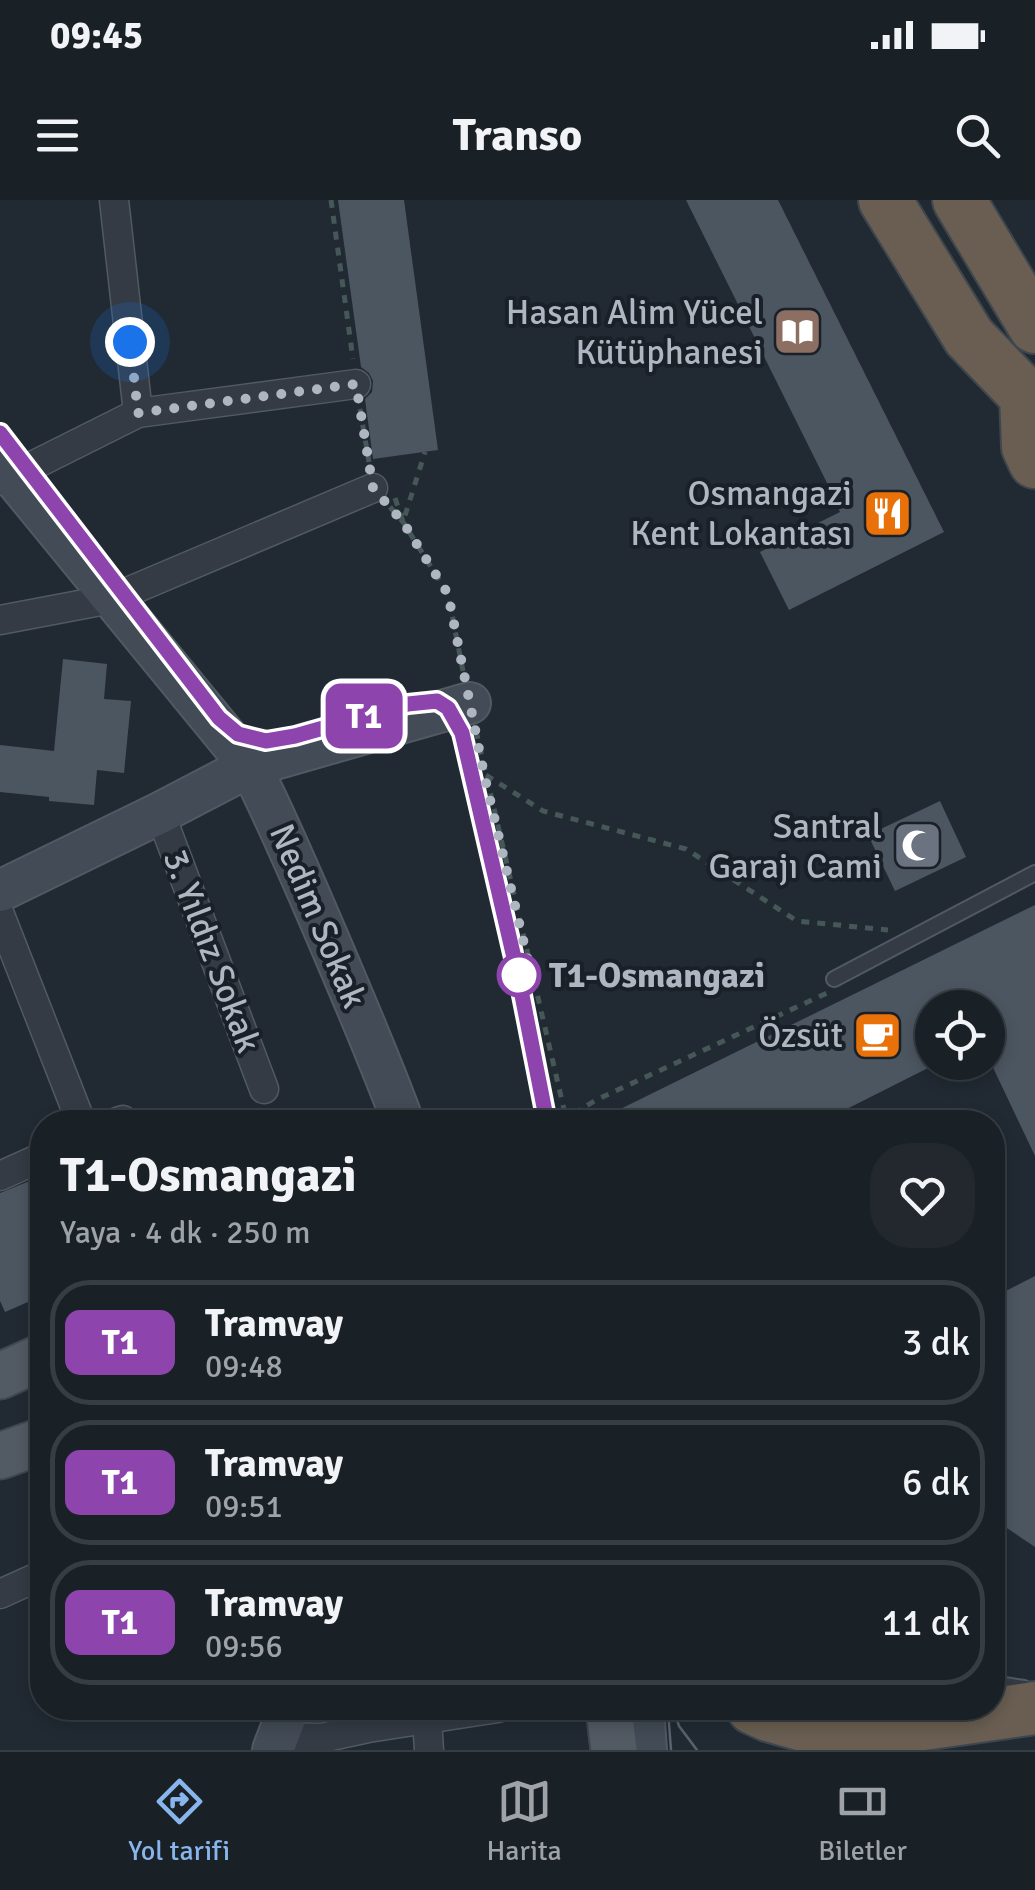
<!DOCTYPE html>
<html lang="tr">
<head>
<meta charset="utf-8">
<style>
	body { margin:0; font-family:Signika,sans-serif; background:#22282e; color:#f1f3f6; height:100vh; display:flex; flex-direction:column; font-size:38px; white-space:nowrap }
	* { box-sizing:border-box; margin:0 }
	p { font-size:32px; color:#9fa3a7 }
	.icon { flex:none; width:55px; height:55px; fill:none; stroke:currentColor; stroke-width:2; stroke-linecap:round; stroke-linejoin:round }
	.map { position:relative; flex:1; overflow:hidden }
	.panel { position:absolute; left:30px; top:910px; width:975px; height:610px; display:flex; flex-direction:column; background:#192026; border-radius:40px; box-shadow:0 5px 15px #0003,0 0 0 2px #373e43 }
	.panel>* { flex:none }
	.badge { padding:0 20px; border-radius:15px; font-size:35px; line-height:65px }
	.controls { position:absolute; left:915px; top:790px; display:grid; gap:20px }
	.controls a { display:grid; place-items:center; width:90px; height:90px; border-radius:50%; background:#192026; box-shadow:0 5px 15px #0003,0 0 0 2px #373e43; font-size:50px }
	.you { position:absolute; width:50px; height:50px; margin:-25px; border:8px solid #fff; border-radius:50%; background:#1a73e8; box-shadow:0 0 0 15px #1a73e833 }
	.map>.badge { position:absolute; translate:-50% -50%; box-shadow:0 0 0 5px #fff }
	.round { display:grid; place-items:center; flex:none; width:105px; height:105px; border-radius:40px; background:#22282e }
	.headline { display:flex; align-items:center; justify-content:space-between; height:170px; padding:0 30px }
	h1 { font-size:48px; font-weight:700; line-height:75px }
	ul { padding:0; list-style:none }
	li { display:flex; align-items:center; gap:30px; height:125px; margin:0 20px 15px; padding:0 10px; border:5px solid #373e43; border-radius:40px }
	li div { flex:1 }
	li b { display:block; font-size:38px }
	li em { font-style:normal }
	li .badge { min-width:110px; font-weight:700; text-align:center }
	.status { display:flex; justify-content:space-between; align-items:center; height:70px; padding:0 50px; background:#192026; direction:ltr }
	.status svg { height:28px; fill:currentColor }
	header { display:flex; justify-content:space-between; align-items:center; height:130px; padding:0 30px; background:#192026; font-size:45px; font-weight:700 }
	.dock { display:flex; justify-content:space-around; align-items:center; height:140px; border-top:2px solid #373e43; background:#192026; font-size:28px; color:#9fa3a7 }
	.dock a { display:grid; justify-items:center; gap:5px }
	.dock .selected { color:#87b5ec }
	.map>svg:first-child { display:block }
</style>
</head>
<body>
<div class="status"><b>09:45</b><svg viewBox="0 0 49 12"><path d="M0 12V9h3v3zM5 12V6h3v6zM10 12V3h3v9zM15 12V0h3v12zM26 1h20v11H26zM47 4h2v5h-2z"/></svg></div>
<header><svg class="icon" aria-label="menu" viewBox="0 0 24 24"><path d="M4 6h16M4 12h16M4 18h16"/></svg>Transo<svg class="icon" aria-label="search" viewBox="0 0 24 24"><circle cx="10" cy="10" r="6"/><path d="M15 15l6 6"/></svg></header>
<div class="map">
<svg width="1035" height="1550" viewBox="0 0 1035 1550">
	<rect width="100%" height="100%" fill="#212a33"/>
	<!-- building -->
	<g fill="#4c5661">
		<polygon points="338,0 404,0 438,250 373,259 365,199 372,192 373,181 369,173 361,167"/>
		<polygon points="686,0 778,0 944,332 789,410 760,352 840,312 833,295"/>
		<polygon points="63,459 107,464 104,499 131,501 124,573 97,570 94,605 49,601 49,597 0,592 0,545 54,551"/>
		<polygon points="940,601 966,657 895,691 868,635"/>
		<polygon points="1035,705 1035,956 988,857 988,808 932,808 932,866 821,922 594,922"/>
		<polygon points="42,976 42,1096 5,1112 0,1101 0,993"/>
		<polygon points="1035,1076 1035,1347 992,1318 992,1098"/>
	</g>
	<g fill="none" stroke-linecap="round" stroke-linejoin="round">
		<defs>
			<g id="lane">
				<polyline points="834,779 1035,673"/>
				<polyline points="992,1483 1024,1488"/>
			</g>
			<g id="street">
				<polyline points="114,0 138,213"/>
				<polyline points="0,280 12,276 138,213 356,184"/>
				<polyline points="0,420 111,399 373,288"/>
				<polyline points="160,613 264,889"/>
				<polyline points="0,715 81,922"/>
				<polyline points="117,922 123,920"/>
				<polyline points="0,976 42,957"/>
				<polyline points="0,1394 42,1375"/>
				<polyline points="427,1520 429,1550"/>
				<polyline points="277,1537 322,1538 368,1528 498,1508"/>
			</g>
			<g id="secondary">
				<path d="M0,261l250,305c29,57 54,117 80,177 25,59 51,119 73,179"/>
				<polyline points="0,691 160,613 250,566 470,503"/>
				<polyline points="643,1508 646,1550"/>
				<polyline points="273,1550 289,1508"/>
			</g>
			<g id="primary">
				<polyline points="0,1176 42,1157"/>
				<polyline points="0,1256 42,1241"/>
				<polyline points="609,1508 614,1550"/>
			</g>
			<g id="highway">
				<polyline points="885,0 969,137 1026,196 1028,247 1035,262"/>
				<polyline points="959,0 1035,127"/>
				<polyline points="753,1508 768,1515 821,1530 860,1533 1035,1508"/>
			</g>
		</defs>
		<!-- lane casing -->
		<use href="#lane" stroke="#515962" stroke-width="18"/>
		<!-- street casing -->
		<use href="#street" stroke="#515962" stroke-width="31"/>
		<!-- secondary casing -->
		<use href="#secondary" stroke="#515962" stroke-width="44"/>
		<!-- primary casing -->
		<use href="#primary" stroke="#404750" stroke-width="49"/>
		<!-- highway casing -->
		<use href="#highway" stroke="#3e464e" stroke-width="56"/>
		<!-- path -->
		<g stroke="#465758" stroke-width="5" stroke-dasharray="8 8" stroke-linecap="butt">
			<polyline points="331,0 353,159"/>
			<polyline points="360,209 369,262"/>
			<polyline points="395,298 403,322 425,252"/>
			<polyline points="390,307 403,322 448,394 463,471"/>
			<polyline points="476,531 566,918"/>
			<polyline points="486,575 543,611 686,649 797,721 888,730"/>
			<polyline points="560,922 596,900 827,793"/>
		</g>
		<!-- lane -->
		<use href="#lane" stroke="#343b44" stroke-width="14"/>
		<!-- street -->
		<use href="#street" stroke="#343b44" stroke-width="28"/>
		<!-- secondary -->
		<use href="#secondary" stroke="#424b56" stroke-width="40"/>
		<!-- primary -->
		<use href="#primary" stroke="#525a64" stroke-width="45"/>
		<!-- highway -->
		<use href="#highway" stroke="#695e51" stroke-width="52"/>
		<!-- tram -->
		<g stroke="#5a636d" stroke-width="2.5">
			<polyline points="0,233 219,518 238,533 267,541 295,536 408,504 437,501 448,508 462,533 518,775 547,922"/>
			<polyline points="673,1508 679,1526 697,1550"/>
			<polyline points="668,1510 671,1550"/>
		</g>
	</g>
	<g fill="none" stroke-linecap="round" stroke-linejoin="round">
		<defs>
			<polyline id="line" points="0,233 219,518 238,534 266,541 295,536 408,504 437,501 448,508 462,533 518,775 547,922"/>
		</defs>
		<!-- line casing -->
		<use href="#line" stroke="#fff" stroke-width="22"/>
		<!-- line -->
		<use href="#line" stroke="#8e44ad" stroke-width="15"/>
		<!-- walk -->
		<polyline stroke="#aeb6c1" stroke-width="10" stroke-dasharray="0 18" points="130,142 138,213 356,184 373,288 403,322 448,394 484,574 529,765 519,775"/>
	</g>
	<!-- icons -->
	<defs>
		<symbol id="library-square" viewBox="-11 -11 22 22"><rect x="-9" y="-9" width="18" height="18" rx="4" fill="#8d6e63" stroke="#192028"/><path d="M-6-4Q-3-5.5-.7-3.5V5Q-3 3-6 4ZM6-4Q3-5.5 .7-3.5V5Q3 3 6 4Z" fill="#fff"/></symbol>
		<symbol id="restaurant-square" viewBox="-11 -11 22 22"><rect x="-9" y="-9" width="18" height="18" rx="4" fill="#e8710a" stroke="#192028"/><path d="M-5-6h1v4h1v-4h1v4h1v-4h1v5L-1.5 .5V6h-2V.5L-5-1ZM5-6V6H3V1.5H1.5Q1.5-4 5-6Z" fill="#fff"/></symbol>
		<symbol id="mosque-square" viewBox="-11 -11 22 22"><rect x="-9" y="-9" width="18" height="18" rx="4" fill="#6b7280" stroke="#192028"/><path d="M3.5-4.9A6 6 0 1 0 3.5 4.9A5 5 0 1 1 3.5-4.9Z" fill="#fff"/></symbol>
		<symbol id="cafe-square" viewBox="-11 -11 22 22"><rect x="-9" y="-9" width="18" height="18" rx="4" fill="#e8710a" stroke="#192028"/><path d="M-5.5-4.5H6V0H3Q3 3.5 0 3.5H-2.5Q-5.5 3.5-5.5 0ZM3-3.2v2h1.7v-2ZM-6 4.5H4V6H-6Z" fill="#fff"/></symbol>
	</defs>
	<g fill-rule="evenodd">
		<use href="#library-square" x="770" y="104" width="55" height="55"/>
		<use href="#restaurant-square" x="860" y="286" width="55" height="55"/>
		<use href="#mosque-square" x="890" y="618" width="55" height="55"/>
		<use href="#cafe-square" x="850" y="808" width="55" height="55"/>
	</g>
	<!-- markers -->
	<circle fill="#fff" stroke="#8e44ad" stroke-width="5" cx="519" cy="775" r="20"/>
	<g text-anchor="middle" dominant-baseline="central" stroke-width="8" stroke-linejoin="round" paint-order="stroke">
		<!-- poi labels -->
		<g font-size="35" fill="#aeb6c1" stroke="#192028" text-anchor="end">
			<text x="763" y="112">Hasan Alim Yücel<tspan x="763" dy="40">Kütüphanesi</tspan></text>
			<text x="852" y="293">Osmangazi<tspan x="852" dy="40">Kent Lokantası</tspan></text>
			<text x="882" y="626">Santral<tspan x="882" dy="40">Garajı Cami</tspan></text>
			<text x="843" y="835">Özsüt</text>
		</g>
		<!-- street labels -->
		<g font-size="35" fill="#aeb6c1" stroke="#192028">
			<text transform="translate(318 716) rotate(67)">Nedim Sokak</text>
			<text transform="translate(212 751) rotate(69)">3. Yıldız Sokak</text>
		</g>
		<!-- stop labels -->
		<g font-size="35" font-weight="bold" fill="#aeb6c1" stroke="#192028" text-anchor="start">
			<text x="549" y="775">T1-Osmangazi</text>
		</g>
	</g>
</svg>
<div class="controls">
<a><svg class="icon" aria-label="locate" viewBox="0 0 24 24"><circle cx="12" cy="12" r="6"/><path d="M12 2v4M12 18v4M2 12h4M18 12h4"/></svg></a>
</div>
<div class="you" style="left:130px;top:142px"></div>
<b class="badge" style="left:364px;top:516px;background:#8e44ad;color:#fff">T1</b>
<section class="panel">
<div class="headline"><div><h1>T1-Osmangazi</h1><p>Yaya · 4 dk · 250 m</p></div><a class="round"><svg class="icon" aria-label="heart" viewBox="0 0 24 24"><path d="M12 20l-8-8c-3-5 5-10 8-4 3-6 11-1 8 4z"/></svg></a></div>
<ul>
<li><span class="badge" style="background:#8e44ad;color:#fff">T1</span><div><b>Tramvay</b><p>09:48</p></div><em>3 dk</em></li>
<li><span class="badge" style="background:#8e44ad;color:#fff">T1</span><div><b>Tramvay</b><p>09:51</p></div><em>6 dk</em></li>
<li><span class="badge" style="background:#8e44ad;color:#fff">T1</span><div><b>Tramvay</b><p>09:56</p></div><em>11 dk</em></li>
</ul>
</section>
</div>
<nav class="dock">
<a class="selected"><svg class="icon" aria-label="directions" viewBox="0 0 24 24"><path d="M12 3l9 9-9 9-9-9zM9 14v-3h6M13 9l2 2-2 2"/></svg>Yol tarifi</a>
<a><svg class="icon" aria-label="map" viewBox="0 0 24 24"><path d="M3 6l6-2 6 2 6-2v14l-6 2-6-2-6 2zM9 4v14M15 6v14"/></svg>Harita</a>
<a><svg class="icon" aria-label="tickets" viewBox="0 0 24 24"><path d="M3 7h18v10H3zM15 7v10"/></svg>Biletler</a>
</nav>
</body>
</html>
